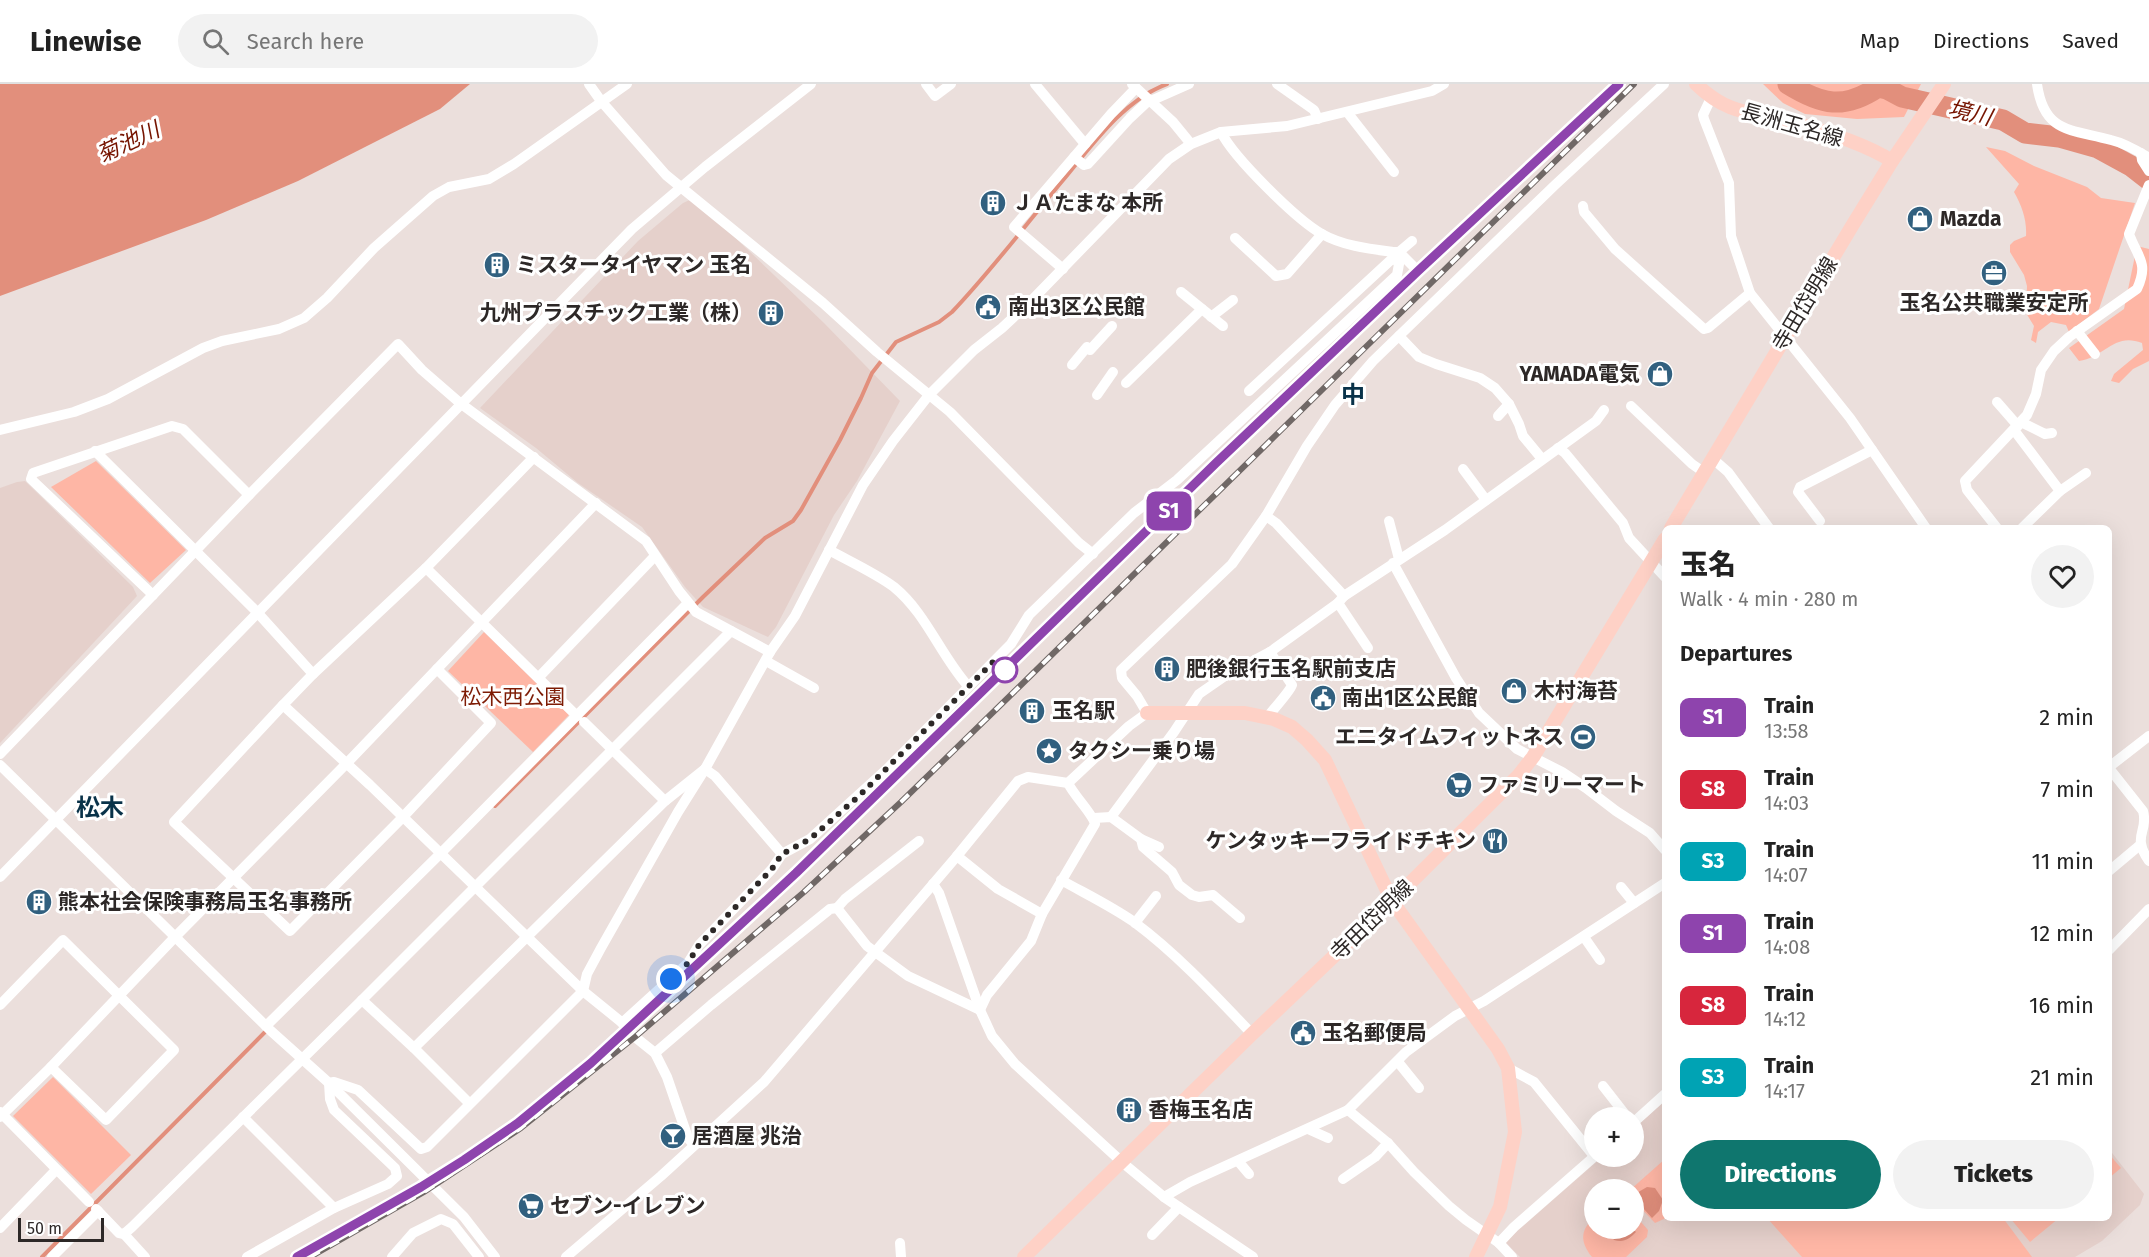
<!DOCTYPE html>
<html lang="en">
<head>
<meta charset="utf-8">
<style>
	body { margin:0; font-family:"Fira Sans","Noto Sans JP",sans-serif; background:#f2f2f2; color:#222; height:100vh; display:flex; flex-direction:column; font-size:22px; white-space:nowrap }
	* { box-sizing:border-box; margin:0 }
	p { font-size:20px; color:#767676 }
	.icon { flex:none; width:33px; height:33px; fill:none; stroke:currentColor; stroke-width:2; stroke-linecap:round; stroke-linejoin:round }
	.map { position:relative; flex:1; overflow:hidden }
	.details { position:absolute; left:1662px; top:441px; width:450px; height:696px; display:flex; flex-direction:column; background:#fff; border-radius:9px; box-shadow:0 6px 24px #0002 }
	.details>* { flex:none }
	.badge { padding:0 12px; border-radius:9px; font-size:21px; line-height:39px }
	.fabs { position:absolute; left:1584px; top:1023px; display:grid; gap:12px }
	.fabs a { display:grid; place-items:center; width:60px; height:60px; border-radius:50%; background:#fff; box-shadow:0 6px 24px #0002; font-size:30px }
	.scale { position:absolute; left:18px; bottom:15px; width:86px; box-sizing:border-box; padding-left:6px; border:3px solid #2d2827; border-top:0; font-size:16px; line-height:21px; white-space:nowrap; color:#2d2827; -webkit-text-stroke:4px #fff; paint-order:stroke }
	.you { position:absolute; width:30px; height:30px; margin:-15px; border:4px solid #fff; border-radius:50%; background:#1a73e8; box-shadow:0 0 0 9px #1a73e833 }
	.map>.badge { position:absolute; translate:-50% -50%; box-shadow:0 0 0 3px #fff }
	h2 { padding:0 18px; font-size:22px; line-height:54px }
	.round { display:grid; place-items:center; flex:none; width:63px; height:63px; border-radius:32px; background:#f2f2f2 }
	.overview { display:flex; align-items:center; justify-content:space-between; height:102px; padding:0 18px }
	h1 { font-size:28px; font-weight:800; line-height:45px }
	.action { display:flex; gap:12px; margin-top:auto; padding:12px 18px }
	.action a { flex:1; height:69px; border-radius:36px; background:#0f766e; color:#fff; font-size:24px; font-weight:800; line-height:69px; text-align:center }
	.action a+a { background:#f2f2f2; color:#222 }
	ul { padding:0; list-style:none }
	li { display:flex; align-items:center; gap:18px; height:72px; padding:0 18px }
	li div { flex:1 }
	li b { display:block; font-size:22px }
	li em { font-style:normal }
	li .badge { min-width:66px; font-weight:700; text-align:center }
	header { display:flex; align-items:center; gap:36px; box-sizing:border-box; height:84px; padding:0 30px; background:#fff; border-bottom:2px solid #e0e0e0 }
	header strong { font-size:28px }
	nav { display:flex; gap:33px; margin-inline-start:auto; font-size:21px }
	.search { width:420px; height:54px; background:#f2f2f2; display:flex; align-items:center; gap:15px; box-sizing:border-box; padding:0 21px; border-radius:33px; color:#767676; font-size:22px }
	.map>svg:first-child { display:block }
</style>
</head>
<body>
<header>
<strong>Linewise</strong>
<div class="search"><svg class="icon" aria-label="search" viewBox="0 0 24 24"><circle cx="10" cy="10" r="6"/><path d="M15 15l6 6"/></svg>Search here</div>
<nav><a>Map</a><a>Directions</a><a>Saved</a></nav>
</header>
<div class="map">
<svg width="2149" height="1173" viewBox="0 0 2149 1173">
	<rect width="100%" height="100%" fill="#ebdfdc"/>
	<!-- built -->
	<g fill="#e5d0cb" fill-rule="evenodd">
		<polygon points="694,114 824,239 900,317 857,397 834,431 776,543 768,553 703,523 685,503 642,443 578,399 536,364 480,324 638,157 683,119"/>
		<polygon points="25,397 133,503 137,512 0,659 0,404 17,398"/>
		<path d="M1665,1017v117h444v-69l35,45 -4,11 -38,36 -27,16h-555l-15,-15 97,-85 32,-1v-28zM1594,1106h40v38h-40z"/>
	</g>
	<!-- green -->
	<g fill="#feb6a5">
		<polygon points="1763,0 1921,0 1904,33 1857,35 1805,30 1783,19"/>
		<path d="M1986,63l19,4 29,15 53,21 14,11 34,5 -36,106 -30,23 -3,-7 -15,-3 -13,10 -2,11 -5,-3 3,-14 -8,-13 1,-27 -3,-11 -14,-23v-7l4,-4 12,-5c1,-16 -4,-30 -12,-44l5,-8z"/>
		<path d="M2137,162l12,3v112l-16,8 -14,14 -8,-2 3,-7 29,-24 -1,-7c-28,-11 -37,14 -63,18l-10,-13 55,-39z"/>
		<polygon points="96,377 186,466 150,499 51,403"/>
		<polygon points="484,548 569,631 533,668 448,587"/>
		<polygon points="53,993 131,1071 91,1110 13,1032"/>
		<polygon points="2109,1070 2121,1084 2109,1094"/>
		<polygon points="1665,1075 1666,1134 1655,1139 1634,1117 1634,1106 1630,1106"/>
		<path d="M1634,1130l14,16 -1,7 -21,20h-34c-12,-15 -12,-27 2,-39v10h40z"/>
		<polygon points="1767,1134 2003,1134 2032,1173 1802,1173"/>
		<polygon points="2010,1134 2059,1134 2030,1158"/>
	</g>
	<!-- water -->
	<g fill="#e28f7c">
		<polygon points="0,0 470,0 440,25 298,97 206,136 0,212"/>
		<polygon points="1647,1103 1655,1104 1663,1116 1659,1127 1652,1134 1634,1114 1635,1110"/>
		<path d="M1606,1145h27l3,3c-7,7 -12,11 -22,8z"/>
	</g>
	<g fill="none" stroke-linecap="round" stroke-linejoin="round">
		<!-- stream -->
		<g stroke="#e28f7c" stroke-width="4">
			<path d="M495,722l208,-209 62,-59 28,-17 8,-11 39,-70 21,-42 11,-25 24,-31 43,-20 13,-10c40,-42 75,-89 112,-133 28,-34 61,-80 103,-95"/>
			<polyline points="42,1173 267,946"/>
		</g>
		<!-- river -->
		<path stroke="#e28f7c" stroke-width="21" d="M1788,0c34,21 56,26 90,3l9,2 15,8 101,23 22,13 34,4 39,11 33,18 18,14"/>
		<!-- minor -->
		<g stroke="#fff" stroke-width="10">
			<polyline points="589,0 601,17 666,91 823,219 877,268 950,328 1079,459 1093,470"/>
			<polyline points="926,0 935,12 951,0"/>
			<polyline points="1035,0 1085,60"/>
			<polyline points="1132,0 1173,38 1191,60"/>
			<polyline points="1277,0 1314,26 1318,35"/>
			<path d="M2037,0c7,50 35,45 74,56 13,3 27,11 38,18"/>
			<polyline points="1711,14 1703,31 1704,35 1729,99 1731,152 1750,209 1850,334 1926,444"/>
			<polyline points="1347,28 1394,88"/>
			<path d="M1221,48c13,26 76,88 101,102 21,12 48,15 71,18h6l13,-11"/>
			<polyline points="2141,69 2142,76 2149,87"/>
			<polyline points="1074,73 1084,81 1088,80 1130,34 1146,19 1189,0"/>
			<polyline points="1583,122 1584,128 1615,165 1704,245 1708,244 1750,209"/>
			<polyline points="1235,154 1276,192 1287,190 1322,150"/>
			<polyline points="1399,168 1413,182"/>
			<polyline points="1063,185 1014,143 1111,30 1136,4"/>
			<polyline points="1181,208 1223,242"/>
			<polyline points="1211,233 1233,216"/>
			<polyline points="2077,247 2095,270"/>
			<polyline points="1399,252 1419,273 1436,280 1480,294 1495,304 1509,320 1519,340 1523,352 1542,375"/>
			<polyline points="1090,266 1112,242"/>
			<polyline points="1072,281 1087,263"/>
			<polyline points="1126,299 1202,225"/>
			<polyline points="1249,307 1394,173"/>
			<polyline points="1097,311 1113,288"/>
			<polyline points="1997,318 2018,342"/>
			<polyline points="1631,322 1692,380 1705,389"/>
			<polyline points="1498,332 1509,320"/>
			<polyline points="2021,338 2045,350 2052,349"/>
			<polyline points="0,346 74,328 108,315 203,264 222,257 279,245 304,234 327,214 374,164 433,112 449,103 489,95 514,80 627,0"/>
			<polyline points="2014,346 2060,407"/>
			<polyline points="1558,364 1565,369 1623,439 1629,454 1665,493"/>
			<polyline points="95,367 257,528 313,590 283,621 370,701 583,907 625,941 635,953 655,969 667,993 688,1054 694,1061"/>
			<polyline points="1713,375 1728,388 1769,444"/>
			<polyline points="1463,385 1486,416"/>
			<polyline points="1266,432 1276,439 1344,512"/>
			<polyline points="1389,437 1399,475"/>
			<polyline points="1820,437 1798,408 1800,403 1872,366"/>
			<path d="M1997,444l-30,-38 -2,-9 62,-66 9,-21 5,-24 13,-19 15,-14 68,-48c12,-26 1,-31 -8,-55l20,-49"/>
			<polyline points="2022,444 2060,407 2086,389"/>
			<path d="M829,466c20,11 48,24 65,37 32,26 47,69 74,99"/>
			<polyline points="1393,479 1456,594 1479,629 1517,665 1562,688 1586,704 1616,727 1650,749 1665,766"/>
			<polyline points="426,484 577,632"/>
			<polyline points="153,511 31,395 33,389 172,342 183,345 249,411"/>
			<polyline points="1338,519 1368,564"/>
			<polyline points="766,577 814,604"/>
			<polyline points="313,590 426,484 534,373"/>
			<polyline points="539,593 654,473"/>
			<polyline points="283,621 174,738 290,847 403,733 491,639 437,585"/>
			<path d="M1267,634c6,-9 22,-25 25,-33l-22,-33"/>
			<polyline points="584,638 665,717"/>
			<polyline points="0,670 249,411 398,260 422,286 460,319 646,457 679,507 696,528 770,568"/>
			<polyline points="0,681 271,947 329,999 464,1133 495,1173"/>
			<polyline points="2109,683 2149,652"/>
			<path d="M2109,684l34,43c6,21 -12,24 6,50"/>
			<polyline points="1111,733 1174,648 1199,610 1225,592 1270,568 1338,519 1344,512 1445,446 1596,337 1604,326"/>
			<polyline points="1094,734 1111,733 1141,755 1143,763 1172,788 1179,801 1192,811 1199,813 1213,811 1240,834"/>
			<polyline points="1141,755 1159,763"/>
			<polyline points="957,772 998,805 1042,830"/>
			<polyline points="2109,787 2140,761"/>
			<polyline points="0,793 632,145 705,83 811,0"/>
			<path d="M1061,796c25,14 50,26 73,42 43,32 81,73 118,112"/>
			<polyline points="933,800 939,809 980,926 992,952 1015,980 1123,1079 1164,1113 1253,1173"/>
			<polyline points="1621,803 1634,819"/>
			<polyline points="837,824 845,815 919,757"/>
			<polyline points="1135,839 1156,812"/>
			<polyline points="1584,853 1600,876"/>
			<polyline points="2109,866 2149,825"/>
			<polyline points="362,916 414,964 469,1019"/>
			<polyline points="0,921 63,856 174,966 106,1036 51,983"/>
			<path d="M980,926l7,-15 44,-54 11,-27 53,-90c-2,-10 -21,-28 -27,-41"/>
			<polyline points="622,939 688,879 699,861 772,785 782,770 810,755 887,685 1011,560 1029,531 1134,429 1177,396 1397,191 1399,180 1394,173 1393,168"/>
			<polyline points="266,942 441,769 688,519"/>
			<polyline points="414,964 665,717 705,685 715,692 782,770"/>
			<polyline points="655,969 711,921 830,825 837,824 867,862 908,892 980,926"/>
			<polyline points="1398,978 1419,1004"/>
			<polyline points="1508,984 1534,998 1594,1072"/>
			<polyline points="1603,1002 1628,1034"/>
			<polyline points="1348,1026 1388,1059 1414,1088 1449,1122 1466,1136 1499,1159 1512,1173"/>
			<polyline points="0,1028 89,1118"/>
			<polyline points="0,1033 51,983 175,853 347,679 596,419"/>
			<polyline points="243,1033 334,1124"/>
			<polyline points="1634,1038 1665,1010"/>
			<polyline points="1308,1045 1328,1054"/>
			<polyline points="1238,1077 1249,1090"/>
			<polyline points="1343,1095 1375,1073 1388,1059"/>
			<polyline points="1164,1113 1190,1098 1348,1026 1406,968 1455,932 1484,917 1665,799"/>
			<polyline points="96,1125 119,1149 124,1150 132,1143 362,916 731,547"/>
			<polyline points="0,1144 56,1086"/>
			<polyline points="124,1150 145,1173"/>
			<polyline points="1152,1151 1179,1123"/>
			<polyline points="900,1159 901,1173"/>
			<polyline points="1499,1159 1514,1143 1595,1072"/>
			<polyline points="52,1173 98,1127"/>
			<polyline points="247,1173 334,1124 388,1100 397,1092 395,1084 334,1026 330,1015 329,999 334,998 358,1006 421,1065 427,1063 583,907 587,890 601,864 678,728 705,685 770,568 795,532 863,401 893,357 929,311 974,266 1002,244 1031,217 1169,75 1191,60 1221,48 1287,42 1432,7 1444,0"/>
			<polyline points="392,1173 413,1149 441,1135 453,1140 479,1173"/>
			<polyline points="566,1173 661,1092 764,998 957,772 1018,697 1028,693 1068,699 1129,642 1147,629 1137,612 1122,594 1121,586 1232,480 1266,432 1307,362 1335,321 1373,277 1555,101 1664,0"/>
		</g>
		<!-- major -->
		<g stroke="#fed1c6" stroke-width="14">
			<path d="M1696,0c31,30 53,28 92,37 33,9 76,22 104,40"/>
			<polyline points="1671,444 1852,142 1892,77 1944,0"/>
			<polyline points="1147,629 1245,629 1274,635 1292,643 1307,656 1325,676 1392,817 1498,965 1508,984 1515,1048 1500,1123 1476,1173"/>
			<polyline points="1024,1173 1252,950 1392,817 1518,692 1533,673 1665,455"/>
		</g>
		<defs>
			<g id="rail">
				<path d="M608,964c207,-189 407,-387 607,-584 133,-129 270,-253 404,-380"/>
				<polyline points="310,1173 424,1108 521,1044 635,953 804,808 901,718 1020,602 1634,0"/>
			</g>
		</defs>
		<!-- rail casing -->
		<use href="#rail" stroke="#706866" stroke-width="6"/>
		<!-- rail -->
		<use href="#rail" stroke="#fff" stroke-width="4" stroke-dasharray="11" stroke-linecap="butt"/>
	</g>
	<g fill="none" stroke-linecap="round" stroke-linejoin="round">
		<defs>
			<polyline id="line" points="297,1173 421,1103 464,1076 518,1039 591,979 796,789 1216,379 1418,187 1619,0"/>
		</defs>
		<!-- line casing -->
		<use href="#line" stroke="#fff" stroke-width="14"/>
		<!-- line -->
		<use href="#line" stroke="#8e44ad" stroke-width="9"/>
		<!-- walk -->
		<polyline stroke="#2d2827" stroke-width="6" stroke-dasharray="0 10.8" points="671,895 688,879 699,861 772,785 782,770 810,755 860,711 997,574 1005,586"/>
	</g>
	<!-- icons -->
	<defs>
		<symbol id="building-disc" viewBox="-11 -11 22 22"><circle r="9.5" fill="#31607f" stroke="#fff"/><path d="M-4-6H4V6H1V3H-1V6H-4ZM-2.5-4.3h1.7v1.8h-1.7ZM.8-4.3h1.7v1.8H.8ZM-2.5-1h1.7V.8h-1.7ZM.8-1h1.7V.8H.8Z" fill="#fff"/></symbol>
		<symbol id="shop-disc" viewBox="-11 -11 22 22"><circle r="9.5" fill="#31607f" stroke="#fff"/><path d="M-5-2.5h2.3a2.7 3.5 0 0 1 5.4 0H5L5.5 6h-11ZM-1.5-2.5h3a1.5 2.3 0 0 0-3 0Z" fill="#fff"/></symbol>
		<symbol id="office-disc" viewBox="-11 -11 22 22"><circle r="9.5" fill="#31607f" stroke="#fff"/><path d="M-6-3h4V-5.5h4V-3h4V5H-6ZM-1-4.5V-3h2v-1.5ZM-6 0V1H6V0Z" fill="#fff"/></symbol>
		<symbol id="civic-disc" viewBox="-11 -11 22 22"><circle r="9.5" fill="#31607f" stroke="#fff"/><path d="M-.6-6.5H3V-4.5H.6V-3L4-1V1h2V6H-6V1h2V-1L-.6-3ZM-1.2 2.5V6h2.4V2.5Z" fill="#fff"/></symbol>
		<symbol id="stadium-disc" viewBox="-11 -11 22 22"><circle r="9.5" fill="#31607f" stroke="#fff"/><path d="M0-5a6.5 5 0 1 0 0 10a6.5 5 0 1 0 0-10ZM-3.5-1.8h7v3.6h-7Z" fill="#fff"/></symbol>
		<symbol id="sight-disc" viewBox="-11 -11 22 22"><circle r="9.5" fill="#31607f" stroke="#fff"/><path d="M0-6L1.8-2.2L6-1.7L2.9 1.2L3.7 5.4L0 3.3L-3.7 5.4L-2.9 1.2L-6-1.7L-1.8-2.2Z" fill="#fff"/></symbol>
		<symbol id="supermarket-disc" viewBox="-11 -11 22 22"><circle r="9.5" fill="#31607f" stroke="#fff"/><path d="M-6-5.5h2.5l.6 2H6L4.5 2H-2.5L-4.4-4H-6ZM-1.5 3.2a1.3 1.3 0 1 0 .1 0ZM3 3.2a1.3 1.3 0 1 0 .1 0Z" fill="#fff"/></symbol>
		<symbol id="restaurant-disc" viewBox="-11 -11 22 22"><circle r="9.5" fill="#31607f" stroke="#fff"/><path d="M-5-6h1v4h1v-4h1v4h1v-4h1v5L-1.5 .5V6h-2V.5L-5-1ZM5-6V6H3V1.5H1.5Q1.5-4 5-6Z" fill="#fff"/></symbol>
		<symbol id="bar-disc" viewBox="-11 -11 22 22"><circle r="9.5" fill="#31607f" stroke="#fff"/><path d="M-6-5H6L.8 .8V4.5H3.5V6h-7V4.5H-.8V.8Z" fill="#fff"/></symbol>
	</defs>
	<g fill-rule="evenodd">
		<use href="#building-disc" x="978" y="104" width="30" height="30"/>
		<use href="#shop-disc" x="1905" y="120" width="30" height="30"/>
		<use href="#building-disc" x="482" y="166" width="30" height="30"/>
		<use href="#office-disc" x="1979" y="174" width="30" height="30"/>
		<use href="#civic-disc" x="973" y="208" width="30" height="30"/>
		<use href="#building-disc" x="756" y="214" width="30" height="30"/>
		<use href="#shop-disc" x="1645" y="275" width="30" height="30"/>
		<use href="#building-disc" x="1152" y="570" width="30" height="30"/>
		<use href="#shop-disc" x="1499" y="592" width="30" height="30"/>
		<use href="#civic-disc" x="1308" y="599" width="30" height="30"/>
		<use href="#building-disc" x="1017" y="612" width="30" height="30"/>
		<use href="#stadium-disc" x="1568" y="638" width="30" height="30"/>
		<use href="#sight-disc" x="1034" y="652" width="30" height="30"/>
		<use href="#supermarket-disc" x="1444" y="686" width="30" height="30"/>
		<use href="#restaurant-disc" x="1480" y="742" width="30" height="30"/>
		<use href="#building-disc" x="24" y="803" width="30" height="30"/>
		<use href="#civic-disc" x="1288" y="934" width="30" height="30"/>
		<use href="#building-disc" x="1114" y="1011" width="30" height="30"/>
		<use href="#bar-disc" x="658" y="1037" width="30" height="30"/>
		<use href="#supermarket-disc" x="516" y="1107" width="30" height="30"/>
	</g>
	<!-- markers -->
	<circle fill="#fff" stroke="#8e44ad" stroke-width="3" cx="1005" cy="586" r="12"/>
	<g text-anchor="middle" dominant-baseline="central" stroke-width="6" stroke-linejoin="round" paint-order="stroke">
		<!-- street labels -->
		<g font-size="21" fill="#2d2827" stroke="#fff">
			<text transform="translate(1792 41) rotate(16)">長洲玉名線</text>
			<text transform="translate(1805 220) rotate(-59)">寺田岱明線</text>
			<text transform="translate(1372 836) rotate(-44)">寺田岱明線</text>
		</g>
		<!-- poi labels -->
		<g font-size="21" font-weight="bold" fill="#2d2827" stroke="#fff" text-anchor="start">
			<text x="1012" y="119">ＪＡたまな 本所</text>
			<text x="1940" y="135">Mazda</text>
			<text x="516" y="181">ミスタータイヤマン 玉名</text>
			<text x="1994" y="219" text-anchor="middle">玉名公共職業安定所</text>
			<text x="1008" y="223">南出3区公民館</text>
			<text x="752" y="229" text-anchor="end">九州プラスチック工業（株）</text>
			<text x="1640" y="290" text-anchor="end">YAMADA電気</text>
			<text x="1186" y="585">肥後銀行玉名駅前支店</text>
			<text x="1534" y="607">木村海苔</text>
			<text x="1342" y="614">南出1区公民館</text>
			<text x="1052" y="627">玉名駅</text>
			<text x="1564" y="653" text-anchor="end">エニタイムフィットネス</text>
			<text x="1068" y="667">タクシー乗り場</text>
			<text x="1478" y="701">ファミリーマート</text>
			<text x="1476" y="757" text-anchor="end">ケンタッキーフライドチキン</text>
			<text x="58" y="818">熊本社会保険事務局玉名事務所</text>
			<text x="1322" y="949">玉名郵便局</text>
			<text x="1148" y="1026">香梅玉名店</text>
			<text x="692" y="1052">居酒屋 兆治</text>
			<text x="550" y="1122">セブン-イレブン</text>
		</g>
		<!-- park labels -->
		<g font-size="21" fill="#7e1c05" stroke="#fff">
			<text x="513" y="613">松木西公園</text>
		</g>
		<!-- water labels -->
		<g font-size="22" font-style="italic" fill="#761400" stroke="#fff">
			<text transform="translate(1970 29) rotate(13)">境川</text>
			<text transform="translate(128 58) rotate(-25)">菊池川</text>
		</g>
		<!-- quarter labels -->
		<g font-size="24" font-weight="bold" fill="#093249" stroke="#fff">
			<text x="1353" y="311">中</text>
			<text x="100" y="724">松木</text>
		</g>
	</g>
</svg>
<div class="fabs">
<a>+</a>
<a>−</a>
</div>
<div class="scale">50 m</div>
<div class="you" style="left:671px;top:895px"></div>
<b class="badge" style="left:1169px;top:427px;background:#8e44ad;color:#fff">S1</b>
<section class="details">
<div class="overview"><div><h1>玉名</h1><p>Walk · 4 min · 280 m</p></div><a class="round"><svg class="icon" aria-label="heart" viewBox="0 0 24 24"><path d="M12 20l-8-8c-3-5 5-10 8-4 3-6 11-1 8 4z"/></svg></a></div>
<h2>Departures</h2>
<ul>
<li><span class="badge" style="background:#8e44ad;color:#fff">S1</span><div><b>Train</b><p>13:58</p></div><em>2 min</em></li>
<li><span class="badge" style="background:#d7263d;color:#fff">S8</span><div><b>Train</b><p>14:03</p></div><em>7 min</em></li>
<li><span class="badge" style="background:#00a3b4;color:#fff">S3</span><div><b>Train</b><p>14:07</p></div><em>11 min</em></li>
<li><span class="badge" style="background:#8e44ad;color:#fff">S1</span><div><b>Train</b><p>14:08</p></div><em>12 min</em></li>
<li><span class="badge" style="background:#d7263d;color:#fff">S8</span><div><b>Train</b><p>14:12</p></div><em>16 min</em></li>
<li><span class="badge" style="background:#00a3b4;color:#fff">S3</span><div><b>Train</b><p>14:17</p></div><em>21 min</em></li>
</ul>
<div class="action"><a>Directions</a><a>Tickets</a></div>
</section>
</div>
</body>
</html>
